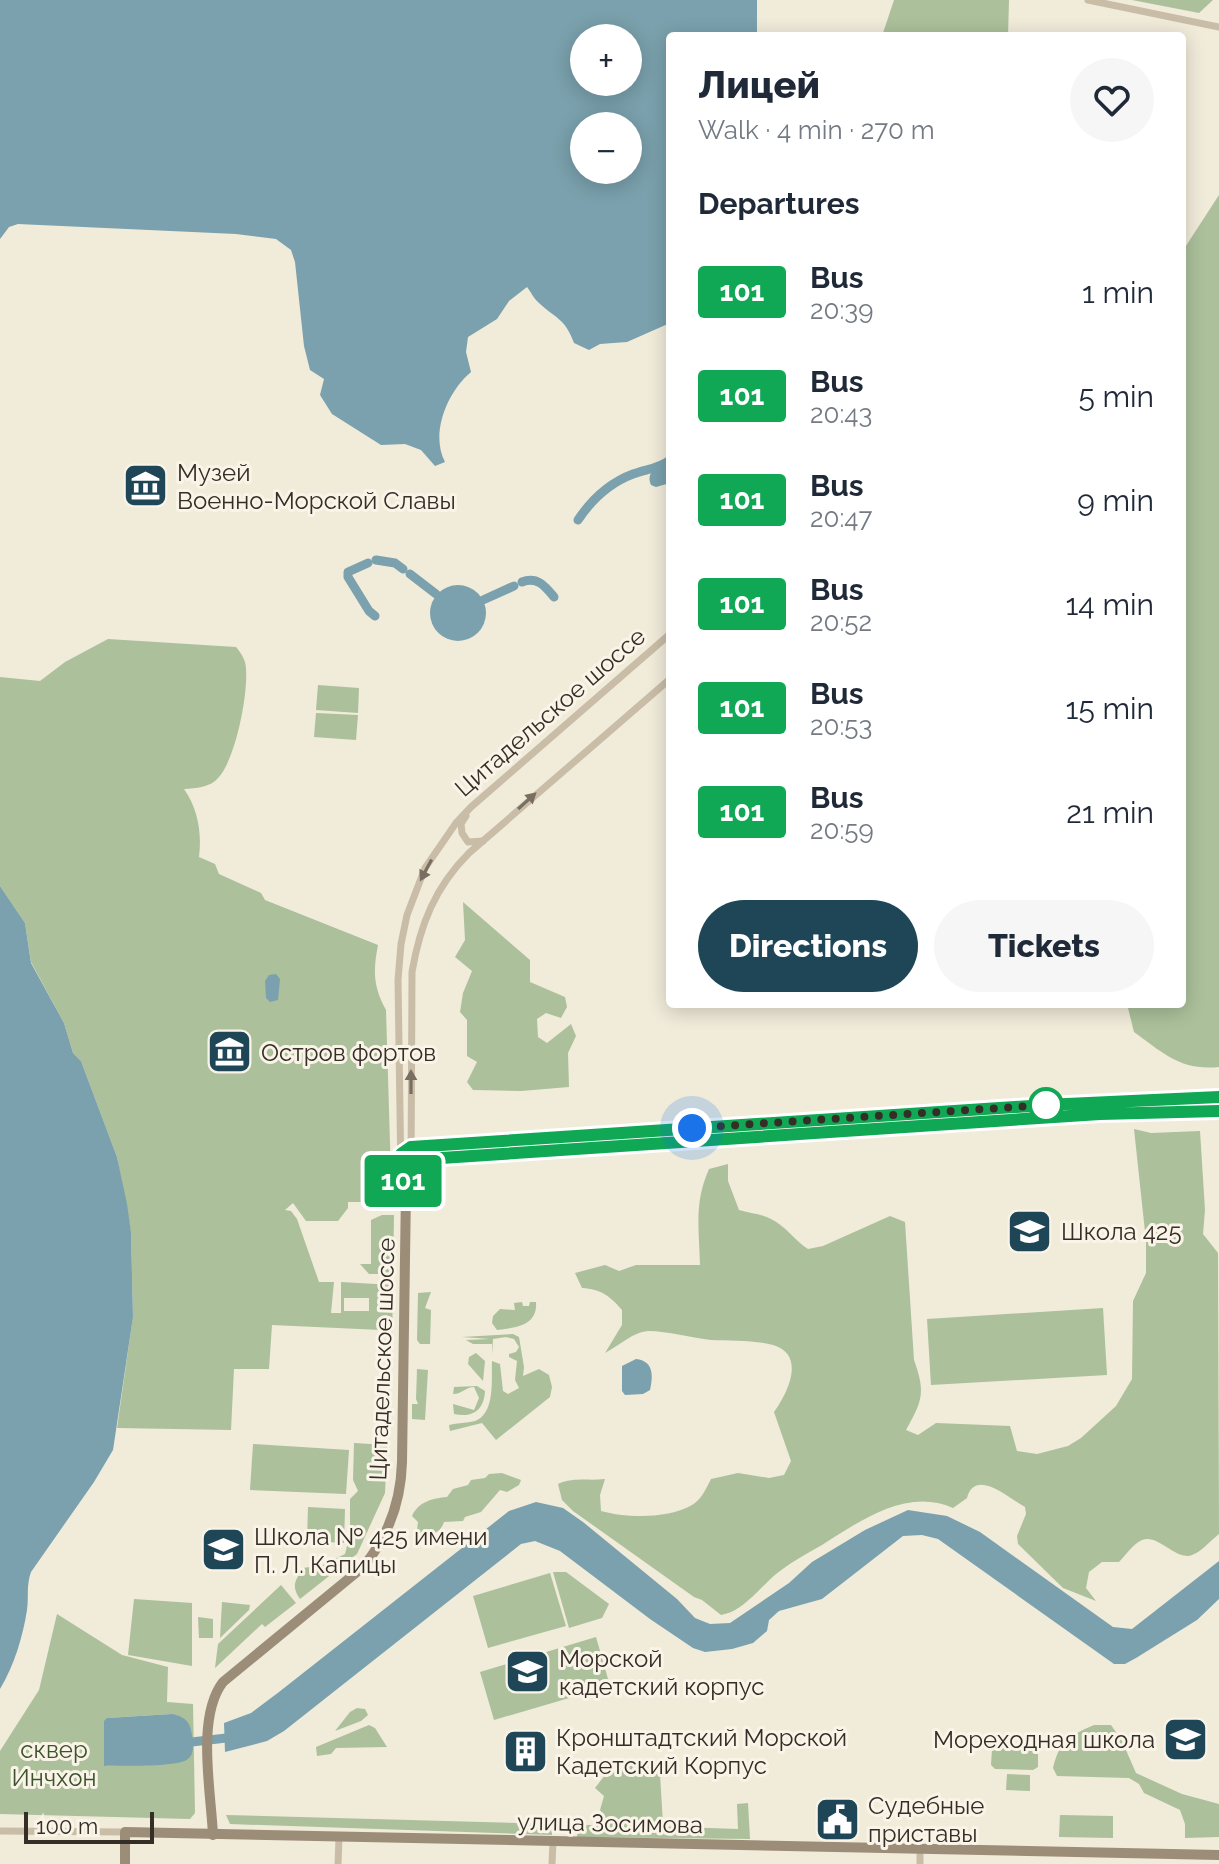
<!DOCTYPE html>
<html lang="en">
<head>
<meta charset="utf-8">
<style>
	body { margin:0; font-family:Raleway,sans-serif; background:#f6f6f7; color:#1f2937; height:100vh; display:flex; flex-direction:column; font-size:30px; white-space:nowrap }
	* { box-sizing:border-box; margin:0 }
	p { font-size:26px; color:#747a83 }
	.icon { flex:none; width:44px; height:44px; fill:none; stroke:currentColor; stroke-width:2; stroke-linecap:round; stroke-linejoin:round }
	.map { position:relative; flex:1; overflow:hidden }
	.details { position:absolute; left:666px; top:32px; width:520px; height:976px; display:flex; flex-direction:column; background:#fff; border-radius:8px; box-shadow:0 4px 20px #0003 }
	.details>* { flex:none }
	.badge { padding:0 16px; border-radius:6px; font-size:28px; line-height:52px }
	.buttons { position:absolute; left:570px; top:24px; display:grid; gap:16px }
	.buttons a { display:grid; place-items:center; width:72px; height:72px; border-radius:50%; background:#fff; box-shadow:0 4px 20px #0003; font-size:40px }
	.scale { position:absolute; left:24px; bottom:20px; width:130px; box-sizing:border-box; padding-left:8px; border:4px solid #352e27; border-top:0; font-size:22px; line-height:28px; white-space:nowrap; color:#352e27; -webkit-text-stroke:6px #f9f4e7; paint-order:stroke }
	.you { position:absolute; width:40px; height:40px; margin:-20px; border:6px solid #fff; border-radius:50%; background:#1a73e8; box-shadow:0 0 0 12px #1a73e833 }
	.map>.badge { position:absolute; translate:-50% -50%; box-shadow:0 0 0 4px #fff }
	h2 { padding:0 32px; font-size:30px; line-height:72px }
	.round { display:grid; place-items:center; flex:none; width:84px; height:84px; border-radius:42px; background:#f6f6f7 }
	.summary { display:flex; align-items:center; justify-content:space-between; height:136px; padding:0 32px }
	h1 { font-size:38px; font-weight:800; line-height:60px }
	.cta { display:flex; gap:16px; margin-top:auto; padding:16px 32px }
	.cta a { flex:1; height:92px; border-radius:48px; background:#1e4656; color:#fff; font-size:32px; font-weight:800; line-height:92px; text-align:center }
	.cta a+a { background:#f6f6f7; color:#1f2937 }
	ul { padding:0; list-style:none }
	li { display:flex; align-items:center; gap:24px; height:104px; padding:0 32px }
	li div { flex:1 }
	li b { display:block; font-size:30px }
	li em { font-style:normal }
	li .badge { min-width:88px; font-weight:700; text-align:center }
	.map>svg:first-child { display:block }
</style>
</head>
<body>
<div class="map">
<svg width="1219" height="1864" viewBox="0 0 1219 1864">
	<rect width="100%" height="100%" fill="#f1ebda"/>
	<!-- green -->
	<g fill="#acc09b" fill-rule="evenodd">
		<polygon points="894,0 1009,0 1008,36 882,36"/>
		<polygon points="1132,0 1213,0 1199,13"/>
		<path d="M1219,195v872c-38,4 -56,-14 -85,-35l-7,-28h55v-752z"/>
		<path d="M108,639l128,8c5,6 10,13 10,22 2,26 -10,88 -27,108 -9,11 -23,11 -35,12 14,20 18,44 15,68l16,7 4,10 42,19 4,7 113,45c-5,26 -5,41 8,65l6,200h-14l-1,-5h-6l-1,4h-2l-1,-7h-19v6l-10,13h-32l-13,-18 -8,7 6,1 6,8 22,63h15l-3,31h10v-31l52,3 -1,57 -11,-12 -109,-5 -3,44h-35l-3,61 -114,-2 16,-112 -2,-84 -14,-75 -36,-96 -8,-8 -9,-30 -33,-61 -6,-39 -25,-37v-209l40,4 25,-19zM344,1298h25v13h-25z"/>
		<polygon points="318,685 359,688 358,713 316,710"/>
		<polygon points="316,713 358,715 356,740 314,737"/>
		<polygon points="463,902 530,960 530,982 565,997 567,1007 561,1018 546,1013 537,1019 538,1037 547,1043 571,1024 576,1036 568,1053 569,1087 521,1091 473,1090 467,1082 477,1062 467,1056 467,1020 460,1012 463,993 472,971 455,957 465,940"/>
		<path d="M1134,1129l17,4 49,-2 5,79 -2,24 15,19 1,281c-8,6 -20,21 -31,22 -16,0 -31,-22 -46,-16 -10,5 -16,15 -23,22h-17l-13,10 -3,16 10,13 -33,-13 -45,-44 -1,-8 9,-22 -1,-7c-15,-8 -50,-40 -58,-9l-14,10c-46,-21 -93,13 -131,37 -14,8 -29,16 -42,26 -19,14 -36,41 -59,44l-19,-15 -8,-3 -121,-86 -11,-11 -4,-16c16,-7 30,-3 47,-5l-5,16 1,16c25,7 67,8 91,-6 9,-5 14,-16 19,-26l27,-6 31,5 15,-3 7,-14 -17,-49c13,-18 33,-57 -1,-67 -19,-5 -42,-4 -62,-5 -18,-2 -45,-9 -62,-9 -15,0 -30,15 -44,22l17,-28v-15c-12,-14 -21,-21 -40,-22l-7,-15 30,-8 14,6 17,-6h64c-1,-37 -6,-62 9,-96l19,-5v17l11,29c10,3 23,4 32,9 15,7 23,21 37,30l15,-3 67,-30 15,6 9,138c12,33 8,41 -8,70l12,5 18,-12 74,3 7,25 20,3 31,-8 13,-8 35,-32 16,-27 1,-78 13,-28v-32z"/>
		<polygon points="382,1215 394,1215 393,1274 369,1274 360,1264 371,1264 371,1220"/>
		<polygon points="431,1292 425,1308 431,1310 430,1344 420,1344 417,1340 418,1293"/>
		<path d="M522,1302l1,4h6l1,-4h6c2,24 -21,26 -39,28l-5,-7 1,-7 7,-7 15,1 -1,-7z"/>
		<polygon points="1103,1308 1107,1375 931,1385 927,1319"/>
		<path d="M513,1334l6,3 5,30 -1,9 16,-7 10,6 3,12 -2,10 -54,43 -14,-17 -32,8 -1,-6c8,-2 18,-2 26,-4 21,-8 16,-43 17,-60l8,3 3,27 5,3 11,-6 -4,-8 2,-19 -8,-4v-3l7,-2 3,-5 -5,-8 -8,-2 -13,2 -1,16v-11h-19l-7,-4 24,-1 -28,-2z"/>
		<polygon points="476,1353 485,1361 483,1381 468,1364 469,1357"/>
		<polygon points="417,1369 428,1370 425,1420 412,1419 412,1404 418,1404 416,1399"/>
		<path d="M477,1386l8,5c-1,20 -13,27 -31,23l-1,-10 21,6 5,-12 -5,-11c-8,0 -12,7 -21,7l1,-7z"/>
		<path d="M354,1443l33,2 -2,48 -28,61 -57,45c-9,-13 -5,-18 3,-31l20,-3 22,-11 5,-20v-35l8,-8 -5,-11z"/>
		<polygon points="253,1444 349,1450 346,1494 250,1490"/>
		<path d="M502,1473l19,7 -2,5 -12,7 -7,-2 -19,22 -16,5 -2,4 -19,1c-4,12 -11,12 -23,12l-4,-4 1,-8 -6,-6c6,-14 21,-18 35,-19l6,-8 15,-4 3,-5 14,-2 4,-4z"/>
		<polygon points="308,1507 345,1509 344,1543 307,1541"/>
		<polygon points="553,1572 566,1572 609,1604 602,1618 569,1628"/>
		<polygon points="550,1573 566,1626 488,1648 473,1596"/>
		<polygon points="281,1585 296,1603 265,1627 262,1624 215,1668 218,1644"/>
		<polygon points="134,1599 192,1603 192,1666 128,1655"/>
		<polygon points="222,1602 250,1605 249,1610 220,1638"/>
		<path d="M57,1614l65,41 46,12 -1,35 26,2 2,109 -5,6 -190,-5v-63l39,-61zM172,1714l10,47 -78,5 3,-48z"/>
		<polygon points="198,1617 213,1619 213,1638 199,1638"/>
		<polygon points="596,1637 610,1686 494,1720 480,1672"/>
		<polygon points="357,1708 365,1709 368,1715 361,1721 335,1731 350,1712"/>
		<polygon points="369,1725 375,1728 387,1747 336,1748 331,1754 317,1756 316,1747"/>
		<path d="M1094,1725h17l11,16 14,32 46,21 37,10v33l-34,1v-14l-5,-14 -36,-17 -5,-9 -10,-6 -72,-2 -4,-8c7,-28 16,-32 41,-43z"/>
		<polygon points="996,1745 1034,1747 1038,1751 1038,1767 1033,1770 995,1769 991,1765 992,1749"/>
		<polygon points="634,1765 649,1766 660,1774 663,1824 620,1825 738,1829 737,1804 748,1803 750,1839 577,1837 578,1825 609,1825 600,1810 604,1796 595,1788 605,1775"/>
		<polygon points="1007,1774 1030,1775 1030,1791 1006,1790"/>
		<polygon points="226,1815 551,1824 552,1835 230,1824"/>
		<polygon points="1060,1815 1113,1816 1113,1838 1059,1837"/>
	</g>
	<!-- water -->
	<g fill="#7aa1ad" fill-rule="evenodd">
		<path d="M0,0h757v36h-87v287l-43,19 -27,2 -11,6 -15,-7c-9,-25 -18,-24 -35,-40 -5,-4 -8,-11 -12,-16l-18,14 -12,18 -29,18 -2,15 5,20c-24,20 -41,62 -26,90l-10,4 -14,-16 -16,-6 -24,1 -49,-31 -12,-19 4,-16 -14,-9 -6,-24 -9,-84 -4,-12 -15,-11 -40,-5 -218,-10 -9,3 -9,12zM584,38h44v44h-44zM584,126h44v44h-44z"/>
		<path d="M670,458v25l-14,4 -5,-2c-6,-15 9,-19 19,-27z"/>
		<circle cx="458" cy="613" r="28"/>
		<path d="M0,886l25,37 6,40 33,60 9,30 8,8 36,96 10,47 4,28 2,85 -20,133 -19,32 -63,90c-5,14 -2,24 -4,38 -4,26 -13,56 -27,79z"/>
		<polygon points="276,974 280,979 278,1000 270,1002 266,998 265,981 269,975"/>
		<path d="M636,1359c18,2 17,17 14,31l-7,4 -18,1 -3,-4v-25z"/>
		<polygon points="536,1502 563,1508 583,1522 677,1599 695,1618 710,1624 730,1623 789,1583 812,1562 865,1530 908,1510 947,1516 980,1532 1113,1627 1132,1629 1219,1561 1219,1599 1197,1620 1136,1658 1125,1664 1114,1664 938,1539 922,1535 903,1536 822,1599 779,1611 769,1620 767,1631 753,1643 732,1649 705,1652 693,1648 650,1619 560,1551 535,1541 521,1544 284,1731 267,1741 225,1752 224,1723 251,1713 279,1692 509,1511"/>
		<path d="M172,1714c13,3 18,7 20,21 1,7 3,19 -4,24 -12,9 -67,6 -84,7v-45l3,-3z"/>
	</g>
	<g fill="none" stroke-linecap="round" stroke-linejoin="round">
		<!-- canal -->
		<g stroke="#7aa1ad" stroke-width="9">
			<path d="M578,520c14,-21 31,-37 55,-46 13,-5 25,-5 37,-14"/>
			<polyline points="376,560 395,563 403,569"/>
			<polyline points="368,563 348,572 348,577 369,611 375,616"/>
			<polyline points="410,574 436,594"/>
			<path d="M522,582c15,-6 23,4 32,15"/>
			<polyline points="483,600 514,586"/>
			<polyline points="183,1743 235,1737"/>
		</g>
		<!-- street -->
		<g stroke="#c9bda7" stroke-width="7">
			<polyline points="1088,0 1219,27"/>
			<polyline points="466,816 461,824 462,833 468,842 483,841"/>
			<path d="M407,1188l4,-11 1,-205c8,-47 23,-85 57,-119l201,-174"/>
			<polyline points="406,1190 401,1177 398,980 401,944 407,915 425,868 456,823 471,807 670,634"/>
			<polyline points="0,1831 125,1832"/>
			<polyline points="338,1864 339,1838"/>
			<polyline points="552,1864 553,1842"/>
			<polyline points="920,1864 920,1849"/>
		</g>
		<!-- secondary -->
		<g stroke="#9c8d78" stroke-width="10">
			<polyline points="1219,1097 1045,1105 411,1147 401,1154 411,1160 1100,1114 1219,1111"/>
			<path d="M213,1835c-2,-44 -17,-118 10,-153l140,-115c25,-30 38,-67 39,-105l4,-272"/>
			<polyline points="125,1864 125,1832 1219,1855"/>
		</g>
	</g>
	<!-- one-way arrows -->
	<defs><path id="oneway-solid" d="M-6-.8H1V-3.2L6.5 0L1 3.2V.8H-6Z" transform="scale(2)"/></defs>
	<g fill="#786e61">
		<use href="#oneway-solid" transform="translate(527 801) rotate(-42)"/>
		<use href="#oneway-solid" transform="translate(426 870) rotate(118)"/>
		<use href="#oneway-solid" transform="translate(411 1082) rotate(-90)"/>
	</g>
	<g fill="none" stroke-linecap="round" stroke-linejoin="round">
		<defs>
			<polyline id="line" points="1219,1097 1045,1105 411,1147 401,1154 401,1177 406,1190 411,1177 411,1160 1100,1114 1219,1111"/>
		</defs>
		<!-- line casing -->
		<use href="#line" stroke="#fff" stroke-width="18"/>
		<!-- line -->
		<use href="#line" stroke="#10a855" stroke-width="12"/>
		<!-- walk -->
		<polyline stroke="#352e27" stroke-width="8" stroke-dasharray="0 14.4" points="692,1128 1046,1105"/>
	</g>
	<!-- icons -->
	<defs>
		<symbol id="museum-square" viewBox="-11 -11 22 22"><rect x="-9" y="-9" width="18" height="18" rx="4" fill="#1e4656" stroke="#f9f4e7"/><path d="M0-6L6-3V-2H-6V-3ZM-5-1h2V3h-2ZM-1-1h2V3h-2ZM3-1h2V3H3ZM-6 4H6V6H-6Z" fill="#fff"/></symbol>
		<symbol id="school-square" viewBox="-11 -11 22 22"><rect x="-9" y="-9" width="18" height="18" rx="4" fill="#1e4656" stroke="#f9f4e7"/><path d="M0-5L7-2L0 1L-7-2ZM-4 1L0 2.5L4 1V4Q0 6-4 4Z" fill="#fff"/></symbol>
		<symbol id="university-square" viewBox="-11 -11 22 22"><rect x="-9" y="-9" width="18" height="18" rx="4" fill="#1e4656" stroke="#f9f4e7"/><path d="M0-5L7-2L0 1L-7-2ZM-4 1L0 2.5L4 1V4Q0 6-4 4Z" fill="#fff"/></symbol>
		<symbol id="building-square" viewBox="-11 -11 22 22"><rect x="-9" y="-9" width="18" height="18" rx="4" fill="#1e4656" stroke="#f9f4e7"/><path d="M-4-6H4V6H1V3H-1V6H-4ZM-2.5-4.3h1.7v1.8h-1.7ZM.8-4.3h1.7v1.8H.8ZM-2.5-1h1.7V.8h-1.7ZM.8-1h1.7V.8H.8Z" fill="#fff"/></symbol>
		<symbol id="civic-square" viewBox="-11 -11 22 22"><rect x="-9" y="-9" width="18" height="18" rx="4" fill="#1e4656" stroke="#f9f4e7"/><path d="M-.6-6.5H3V-4.5H.6V-3L4-1V1h2V6H-6V1h2V-1L-.6-3ZM-1.2 2.5V6h2.4V2.5Z" fill="#fff"/></symbol>
	</defs>
	<g fill-rule="evenodd">
		<use href="#museum-square" x="120" y="460" width="51" height="51"/>
		<use href="#museum-square" x="204" y="1026" width="51" height="51"/>
		<use href="#school-square" x="1004" y="1206" width="51" height="51"/>
		<use href="#school-square" x="198" y="1524" width="51" height="51"/>
		<use href="#school-square" x="502" y="1646" width="51" height="51"/>
		<use href="#university-square" x="1160" y="1714" width="51" height="51"/>
		<use href="#building-square" x="500" y="1726" width="51" height="51"/>
		<use href="#civic-square" x="812" y="1794" width="51" height="51"/>
	</g>
	<!-- markers -->
	<circle fill="#fff" stroke="#10a855" stroke-width="4" cx="1046" cy="1105" r="16"/>
	<g text-anchor="middle" dominant-baseline="central" stroke-width="6" stroke-linejoin="round" paint-order="stroke">
		<!-- poi labels -->
		<g font-size="24" fill="#352e27" stroke="#f9f4e7" text-anchor="start">
			<text x="177" y="472">Музей<tspan x="177" dy="28">Военно-Морской Славы</tspan></text>
			<text x="261" y="1052">Остров фортов</text>
			<text x="1061" y="1231">Школа 425</text>
			<text x="254" y="1536">Школа № 425 имени<tspan x="254" dy="28">П. Л. Капицы</tspan></text>
			<text x="559" y="1658">Морской<tspan x="559" dy="28">кадетский корпус</tspan></text>
			<text x="556" y="1737">Кронштадтский Морской<tspan x="556" dy="28">Кадетский Корпус</tspan></text>
			<text x="1155" y="1739" text-anchor="end">Мореходная школа</text>
			<text x="868" y="1805">Судебные<tspan x="868" dy="28">приставы</tspan></text>
		</g>
		<!-- street labels -->
		<g font-size="24" fill="#352e27" stroke="#f9f4e7">
			<text transform="translate(550 712) rotate(-41)">Цитадельское шоссе</text>
			<text transform="translate(382 1359) rotate(-88)">Цитадельское шоссе</text>
			<text transform="translate(610 1823) rotate(1)">улица Зосимова</text>
		</g>
		<!-- park labels -->
		<g font-size="24" fill="#3c532b" stroke="#f9f4e7">
			<text x="54" y="1749">сквер<tspan x="54" dy="28">Инчхон</tspan></text>
		</g>
	</g>
</svg>
<div class="buttons">
<a>+</a>
<a>−</a>
</div>
<div class="scale">100 m</div>
<div class="you" style="left:692px;top:1128px"></div>
<b class="badge" style="left:403px;top:1181px;background:#10a855;color:#fff">101</b>
<section class="details">
<div class="summary"><div><h1>Лицей</h1><p>Walk · 4 min · 270 m</p></div><a class="round"><svg class="icon" aria-label="heart" viewBox="0 0 24 24"><path d="M12 20l-8-8c-3-5 5-10 8-4 3-6 11-1 8 4z"/></svg></a></div>
<h2>Departures</h2>
<ul>
<li><span class="badge" style="background:#10a855;color:#fff">101</span><div><b>Bus</b><p>20:39</p></div><em>1 min</em></li>
<li><span class="badge" style="background:#10a855;color:#fff">101</span><div><b>Bus</b><p>20:43</p></div><em>5 min</em></li>
<li><span class="badge" style="background:#10a855;color:#fff">101</span><div><b>Bus</b><p>20:47</p></div><em>9 min</em></li>
<li><span class="badge" style="background:#10a855;color:#fff">101</span><div><b>Bus</b><p>20:52</p></div><em>14 min</em></li>
<li><span class="badge" style="background:#10a855;color:#fff">101</span><div><b>Bus</b><p>20:53</p></div><em>15 min</em></li>
<li><span class="badge" style="background:#10a855;color:#fff">101</span><div><b>Bus</b><p>20:59</p></div><em>21 min</em></li>
</ul>
<div class="cta"><a>Directions</a><a>Tickets</a></div>
</section>
</div>
</body>
</html>
